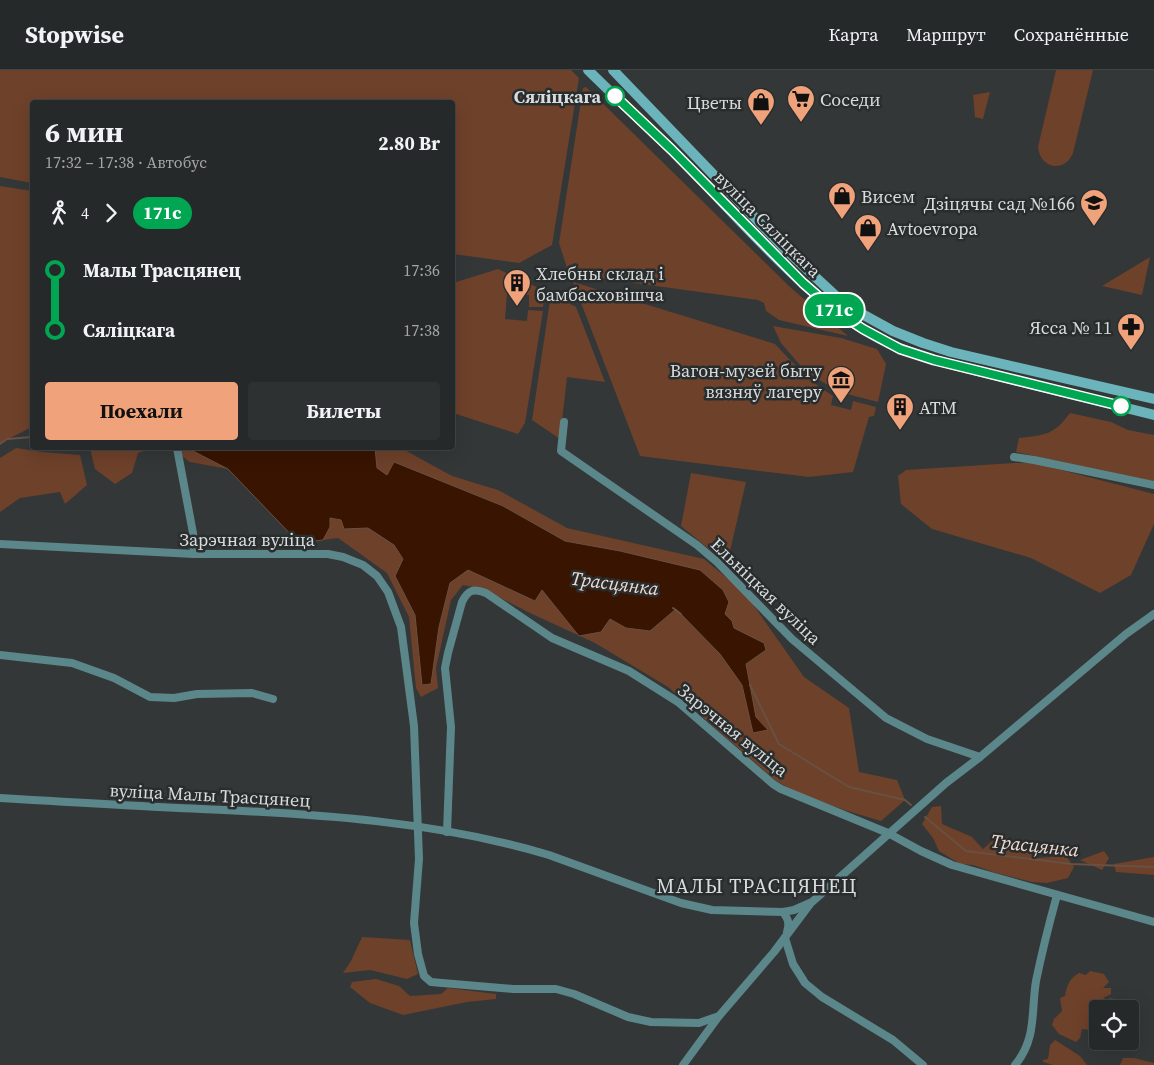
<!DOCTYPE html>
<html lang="ru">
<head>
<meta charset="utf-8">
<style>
	body { margin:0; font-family:"Source Serif 4",serif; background:#2e3132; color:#f1f3f6; height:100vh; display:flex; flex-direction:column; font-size:19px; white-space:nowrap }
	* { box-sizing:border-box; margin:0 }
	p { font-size:16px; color:#a4a6a8 }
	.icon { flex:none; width:28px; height:28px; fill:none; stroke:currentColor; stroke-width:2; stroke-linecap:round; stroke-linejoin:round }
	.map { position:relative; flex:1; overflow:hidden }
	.side { position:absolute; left:30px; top:30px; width:425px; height:350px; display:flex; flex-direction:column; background:#26292a; border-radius:5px; box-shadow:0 5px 20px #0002,0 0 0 1px #424547 }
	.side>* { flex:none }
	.badge { padding:0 10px; border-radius:16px; font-size:18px; line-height:32px }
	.tools { position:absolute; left:1089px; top:930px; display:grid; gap:10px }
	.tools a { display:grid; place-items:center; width:50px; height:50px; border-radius:5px; background:#26292a; box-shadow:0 5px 20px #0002,0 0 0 1px #424547; font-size:25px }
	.map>.badge { position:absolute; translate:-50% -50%; box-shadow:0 0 0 2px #fff }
	.legs { display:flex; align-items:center; gap:8px; height:55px; padding:0 15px; font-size:16px }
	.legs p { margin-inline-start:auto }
	.summary { display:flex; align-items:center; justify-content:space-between; height:85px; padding:0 15px }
	h1 { font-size:28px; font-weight:700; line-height:38px }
	.primary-button { display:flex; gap:10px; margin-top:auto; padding:10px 15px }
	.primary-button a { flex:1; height:58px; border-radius:5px; background:#f0a27a; color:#111; font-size:20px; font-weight:700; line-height:58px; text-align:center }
	.primary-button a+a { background:#2e3132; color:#f1f3f6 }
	ul { padding:0 15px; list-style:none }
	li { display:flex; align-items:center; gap:18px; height:60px; font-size:19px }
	li i { display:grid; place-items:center; width:8px; height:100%; margin:0 6px; background:currentColor }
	li i::after { content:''; width:12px; height:12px; margin:-6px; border:4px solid; border-radius:50%; background:#26292a }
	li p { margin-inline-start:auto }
	li:first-child i { background:linear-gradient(#0000 50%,currentColor 0) }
	li:last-child i { background:linear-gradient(currentColor 50%,#0000 0) }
	header { display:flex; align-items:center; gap:30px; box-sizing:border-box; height:70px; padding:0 25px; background:#26292a; border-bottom:1px solid #424547 }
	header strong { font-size:24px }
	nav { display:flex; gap:28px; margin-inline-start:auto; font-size:18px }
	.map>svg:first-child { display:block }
</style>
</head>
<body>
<header>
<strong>Stopwise</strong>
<nav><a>Карта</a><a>Маршрут</a><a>Сохранённые</a></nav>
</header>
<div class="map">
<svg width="1154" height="995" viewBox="0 0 1154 995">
	<rect width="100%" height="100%" fill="#333738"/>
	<!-- green -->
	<g fill="#6e412a">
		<polygon points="0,0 571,0 579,8 552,175 519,193 453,184 452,32 32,32 32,113 0,107"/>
		<path d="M1056,0h37l-20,83c-8,20 -33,16 -35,-6z"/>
		<polygon points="586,17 791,218 848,266 779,250 766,241 764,233 758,230 569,204 559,173 583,18"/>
		<polygon points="990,22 983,49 975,47 973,25"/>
		<polygon points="0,116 32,121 32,357 0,373"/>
		<polygon points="1150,187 1142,225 1102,216"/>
		<polygon points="498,199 545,221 543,237 529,237 529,225 507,223 505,249 527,251 528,240 543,241 525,353 518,364 453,343 453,213"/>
		<path d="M573,212l202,62c18,19 35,38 58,52l-2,9 20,5 2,-9 23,6 -2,9 -5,1 -16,55 -44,5 -169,-21z"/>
		<polygon points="551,224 576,237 605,312 567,307 560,369 532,350"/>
		<polygon points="773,256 841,268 877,279 886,294 878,332 839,322 805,301 781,273"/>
		<path d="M1070,343l41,9 17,8 26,5v47l-138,-30 3,-14c26,-3 35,-3 51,-25z"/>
		<polygon points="16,378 42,382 80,385 87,415 65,434 60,422 20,428 0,442 0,388"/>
		<polygon points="90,378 152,378 138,383 132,403 115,414 95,399"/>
		<polygon points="171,378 401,378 452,406 498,420 567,458 704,489 745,523 804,607 849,638 859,702 897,710 905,730 881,751 844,740 797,723 775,710 668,617 595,573 530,543 483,519 463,515 451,530 436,598 438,618 421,627 416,618 409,547 387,503 338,468 299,473 228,399 190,392"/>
		<polygon points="1014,393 1034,393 1154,424 1154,454 1131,505 1100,523 1031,488 932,459 901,434 898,406 906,400"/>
		<polygon points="691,403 746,412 727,494 681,456"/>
		<polygon points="941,736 942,754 972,767 983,779 1001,763 1038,788 1066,786 1074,797 1068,808 1047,813 1032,812 996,803 973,795 960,794 939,781 933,768 922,754 932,737"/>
		<polygon points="1104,781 1109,788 1102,800 1080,790"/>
		<polygon points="1154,787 1154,805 1116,802 1114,794"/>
		<polygon points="362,867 410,870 418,904 407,909 370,900 343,903 351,891"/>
		<path d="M1090,901l14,3 5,8 -6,6h8v6l-8,4 4,2 3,-2 5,1 3,6 -2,4h-18l-1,26v-2l-7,-3 -8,-1 -2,9 -4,4 -17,-8 -7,-9 2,-6 8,-8 -2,-13 5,-2c2,-11 4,-17 14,-23l7,2z"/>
		<polygon points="376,909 399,916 410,926 441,924 448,918 496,924 496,929 467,932 403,945 370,933 350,917 352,912"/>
		<polygon points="1055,970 1080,986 1087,995 1053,995 1043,992 1043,990 1048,989 1050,975"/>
		<polygon points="1123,988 1134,988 1154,993 1154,995 1120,995"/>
	</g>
	<!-- water -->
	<polygon fill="#381401" stroke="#685043" points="191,378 375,378 377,398 387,405 394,392 503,436 565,471 620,481 700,500 723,520 729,532 725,544 732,551 734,558 764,573 766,580 746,594 756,647 768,660 753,663 742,615 720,584 676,539 650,561 626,558 610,549 601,562 579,566 542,520 535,531 468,500 450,513 439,557 431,614 422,615 415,545 395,506 403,489 394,475 368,458 344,459 341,450 330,448 330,457 323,470 299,473 228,399 193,381"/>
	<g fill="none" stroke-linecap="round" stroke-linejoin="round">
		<!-- stream -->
		<g stroke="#685043" stroke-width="2">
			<polyline points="0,374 7,369 32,367"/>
			<polyline points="673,538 681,544"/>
			<polyline points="750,615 779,674 849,717 905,730 911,735"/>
			<polyline points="925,747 966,781 1071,794 1154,797"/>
		</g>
		<!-- minor -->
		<g stroke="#5b878b" stroke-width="8">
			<polyline points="564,352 561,381 697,475 717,492 792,569 886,648 927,669 980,687"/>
			<polyline points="177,378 193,463 194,484"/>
			<polyline points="1014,387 1034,390 1154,415"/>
			<polyline points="0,474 194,484 328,484 343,487 363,495 377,506 388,522 401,557 414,656 419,789 414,853 418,884 424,906 431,912 442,913 513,919 556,919 574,924 628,947 651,952 699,953 719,946"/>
			<polyline points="0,585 72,593 114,608 150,627 174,628 197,624 252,623 273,629"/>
			<path d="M0,728c67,4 134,8 201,11 116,5 235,12 348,46l132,48 31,7 71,2 11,-2 18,-8 134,-119 34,-26 146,-123 28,-20"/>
			<path d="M447,762l4,-105 -6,-59 3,-15 14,-51c6,-12 11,-14 24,-9l66,45 77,33 49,31 95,82 8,5 107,44 33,18 31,14 202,57"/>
			<path d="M783,842c5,7 7,11 4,20"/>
			<polyline points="785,868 793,894 805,913 822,927 893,970 923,995"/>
			<polyline points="683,995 719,946 774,882 810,834"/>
			<path d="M1015,995c22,-26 16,-54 21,-84 6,-29 13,-57 21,-86"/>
		</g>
		<!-- secondary -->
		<g stroke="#6bb4bb" stroke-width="10">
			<path d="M588,0c36,36 74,69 109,106 57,58 117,131 191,167 15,7 30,12 46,17l220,55"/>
			<polyline points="613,0 784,178 839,229 862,244 893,261 923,273 951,282 1154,329"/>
		</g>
	</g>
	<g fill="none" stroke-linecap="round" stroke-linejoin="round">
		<defs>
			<polyline id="line-1" points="615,26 672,80 803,213 834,240 863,259 900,279 934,290 1121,336"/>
		</defs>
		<!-- line-1 casing -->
		<use href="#line-1" stroke="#fff" stroke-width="11"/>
		<!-- line-1 -->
		<use href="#line-1" stroke="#00a651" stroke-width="8"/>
	</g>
	<!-- icons -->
	<defs>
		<symbol id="supermarket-pin" viewBox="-11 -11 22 30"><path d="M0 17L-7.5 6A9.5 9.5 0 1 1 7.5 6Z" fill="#f0a27a" stroke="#292d2e"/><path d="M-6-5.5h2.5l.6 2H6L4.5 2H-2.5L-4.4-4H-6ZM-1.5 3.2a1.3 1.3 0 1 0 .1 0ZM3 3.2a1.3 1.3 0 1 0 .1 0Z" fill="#111"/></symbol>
		<symbol id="shop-pin" viewBox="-11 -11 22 30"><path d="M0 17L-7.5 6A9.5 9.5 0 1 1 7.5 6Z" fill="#f0a27a" stroke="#292d2e"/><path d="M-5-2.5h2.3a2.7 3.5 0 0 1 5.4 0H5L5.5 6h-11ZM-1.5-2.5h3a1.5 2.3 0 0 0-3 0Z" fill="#111"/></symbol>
		<symbol id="school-pin" viewBox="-11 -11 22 30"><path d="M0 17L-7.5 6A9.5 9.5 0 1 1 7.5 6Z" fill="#f0a27a" stroke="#292d2e"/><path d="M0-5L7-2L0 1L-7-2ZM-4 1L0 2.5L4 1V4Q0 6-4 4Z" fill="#111"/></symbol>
		<symbol id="building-pin" viewBox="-11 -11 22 30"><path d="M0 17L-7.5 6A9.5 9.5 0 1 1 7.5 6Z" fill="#f0a27a" stroke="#292d2e"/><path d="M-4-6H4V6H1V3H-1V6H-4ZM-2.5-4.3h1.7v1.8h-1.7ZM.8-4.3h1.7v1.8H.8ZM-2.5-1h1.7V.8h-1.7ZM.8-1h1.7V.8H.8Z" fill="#111"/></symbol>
		<symbol id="pharmacy-pin" viewBox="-11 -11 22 30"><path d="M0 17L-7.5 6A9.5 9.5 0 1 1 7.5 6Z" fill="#f0a27a" stroke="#292d2e"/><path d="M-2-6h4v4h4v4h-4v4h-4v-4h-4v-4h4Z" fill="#111"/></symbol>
		<symbol id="museum-pin" viewBox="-11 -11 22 30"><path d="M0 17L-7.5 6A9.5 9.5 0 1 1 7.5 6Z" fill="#f0a27a" stroke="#292d2e"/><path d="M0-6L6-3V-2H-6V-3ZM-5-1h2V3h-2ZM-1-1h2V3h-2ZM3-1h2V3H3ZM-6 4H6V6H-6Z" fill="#111"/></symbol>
	</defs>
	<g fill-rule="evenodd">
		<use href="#supermarket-pin" x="785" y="13" width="32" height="43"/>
		<use href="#shop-pin" x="745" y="16" width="32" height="43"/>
		<use href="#shop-pin" x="826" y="110" width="32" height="43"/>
		<use href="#school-pin" x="1078" y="117" width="32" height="43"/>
		<use href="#shop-pin" x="852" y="142" width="32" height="43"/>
		<use href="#building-pin" x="501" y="197" width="32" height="43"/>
		<use href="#pharmacy-pin" x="1115" y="241" width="32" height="43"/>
		<use href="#museum-pin" x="825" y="294" width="32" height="43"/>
		<use href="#building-pin" x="884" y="321" width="32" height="43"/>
	</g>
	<!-- markers -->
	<g fill="#fff" stroke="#00a651" stroke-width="2.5">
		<circle cx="615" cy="26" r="9"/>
		<circle cx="1121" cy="336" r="9"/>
	</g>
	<g text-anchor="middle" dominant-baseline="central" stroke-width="5" stroke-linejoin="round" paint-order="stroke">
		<!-- stop labels -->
		<g font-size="18" font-weight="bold" fill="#d9dcdc" stroke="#292d2e" text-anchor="end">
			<text x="601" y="26">Сяліцкага</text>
		</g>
		<!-- poi labels -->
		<g font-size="18" fill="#d9dcdc" stroke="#292d2e" text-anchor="start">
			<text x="820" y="29">Соседи</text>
			<text x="742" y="32" text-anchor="end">Цветы</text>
			<text x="861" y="126">Висем</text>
			<text x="1075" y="133" text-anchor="end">Дзіцячы сад №166</text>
			<text x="887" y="158">Avtoevropa</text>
			<text x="536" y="203">Хлебны склад і<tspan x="536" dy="21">бамбасховішча</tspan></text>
			<text x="1112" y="257" text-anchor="end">Ясса № 11</text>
			<text x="822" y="300" text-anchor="end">Вагон-музей быту<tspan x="822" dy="21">вязняў лагеру</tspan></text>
			<text x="919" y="337">АТМ</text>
		</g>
		<!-- street labels -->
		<g font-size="18" fill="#d9dcdc" stroke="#292d2e">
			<text transform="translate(768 154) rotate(45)">вуліца Сяліцкага</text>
			<text x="247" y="469">Зарэчная вуліца</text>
			<text transform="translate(766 521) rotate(44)">Ельніцкая вуліца</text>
			<text transform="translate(733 660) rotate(39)">Зарэчная вуліца</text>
			<text transform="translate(210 725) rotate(3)">вуліца Малы Трасцянец</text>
		</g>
		<!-- water labels -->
		<g font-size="19" font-style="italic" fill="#f2dcd2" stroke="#292d2e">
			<text transform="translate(615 513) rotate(7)">Трасцянка</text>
			<text transform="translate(1035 775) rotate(6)">Трасцянка</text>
		</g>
		<!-- quarter labels -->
		<g font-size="20" letter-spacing="1" fill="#d9dcdc" stroke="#292d2e">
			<text x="757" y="816">МАЛЫ ТРАСЦЯНЕЦ</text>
		</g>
	</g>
</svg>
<div class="tools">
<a><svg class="icon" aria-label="locate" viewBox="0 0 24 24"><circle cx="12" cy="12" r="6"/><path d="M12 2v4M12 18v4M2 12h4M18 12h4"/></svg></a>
</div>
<b class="badge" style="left:834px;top:240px;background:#00a651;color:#fff">171с</b>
<section class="side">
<div class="summary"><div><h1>6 мин</h1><p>17:32 – 17:38 · Автобус</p></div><b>2.80 Br</b></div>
<div class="legs"><svg class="icon" aria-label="walk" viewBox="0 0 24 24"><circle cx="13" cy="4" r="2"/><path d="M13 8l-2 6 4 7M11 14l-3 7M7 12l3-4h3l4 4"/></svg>4<svg class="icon" aria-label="forward" viewBox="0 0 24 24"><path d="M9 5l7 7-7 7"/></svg><b class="badge" style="background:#00a651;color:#fff">171с</b></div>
<ul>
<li><i style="color:#00a651"></i><b>Малы Трасцянец</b><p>17:36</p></li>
<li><i style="color:#00a651"></i><b>Сяліцкага</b><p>17:38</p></li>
</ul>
<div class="primary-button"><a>Поехали</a><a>Билеты</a></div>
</section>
</div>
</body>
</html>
